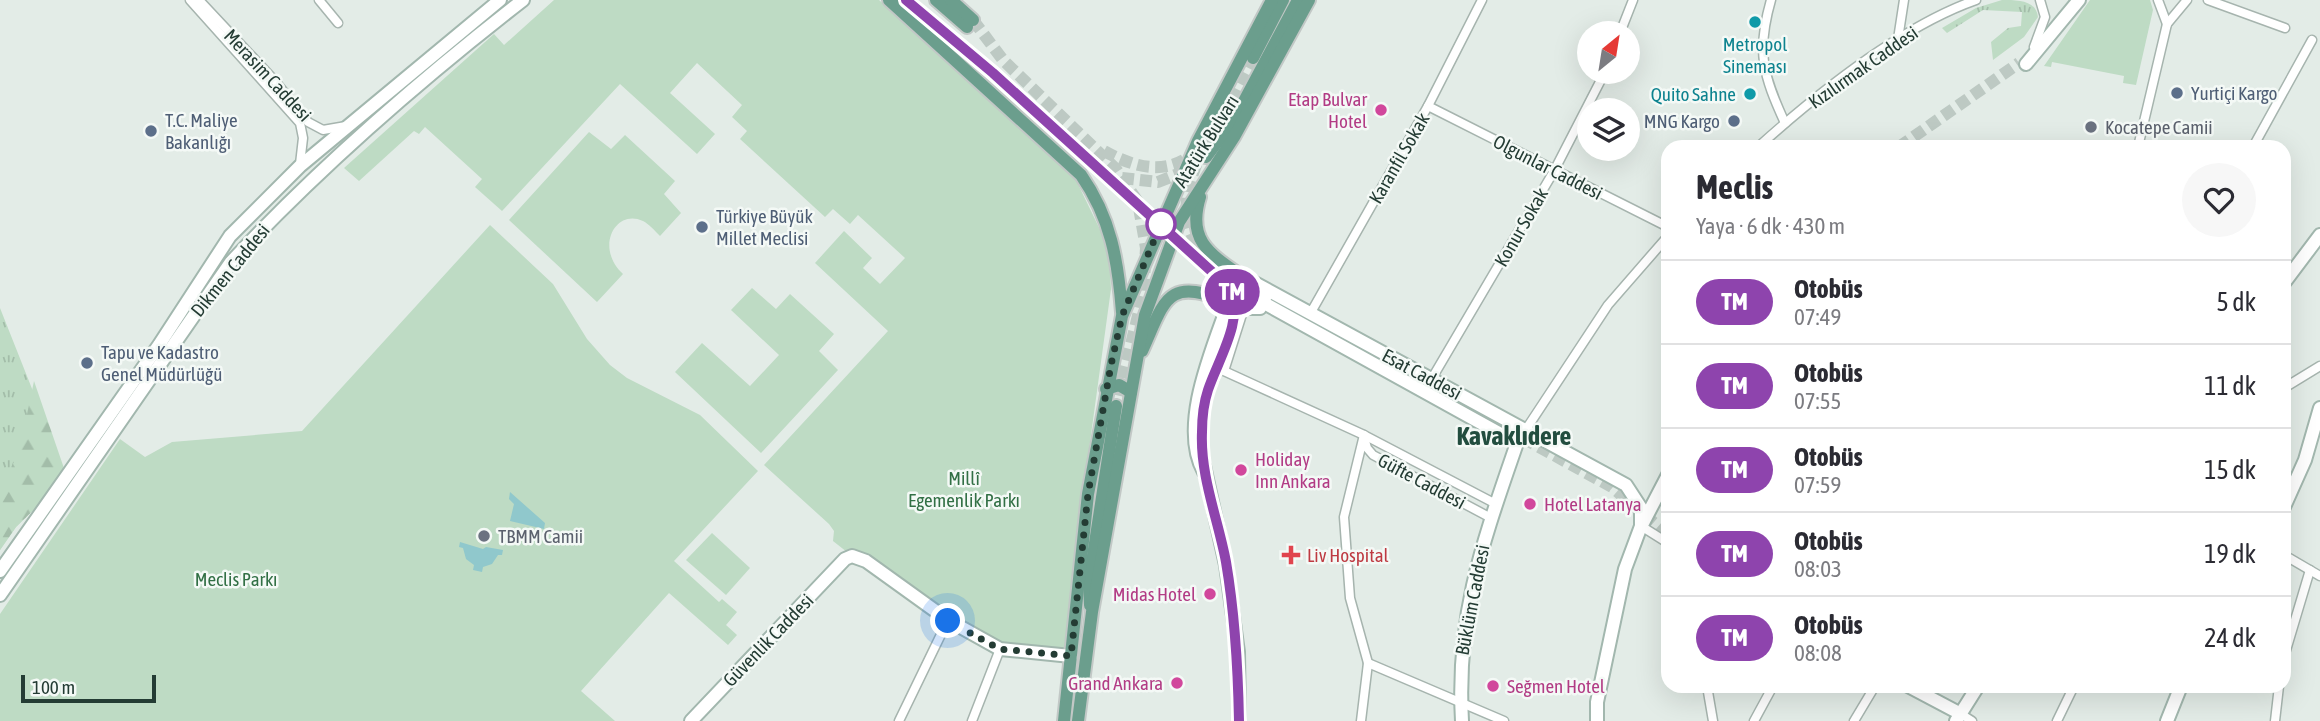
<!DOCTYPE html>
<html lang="tr">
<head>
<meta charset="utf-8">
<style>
	body { margin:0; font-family:"Asap Condensed",sans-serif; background:#f7f7f7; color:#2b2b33; height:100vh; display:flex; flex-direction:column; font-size:26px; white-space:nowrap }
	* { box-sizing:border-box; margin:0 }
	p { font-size:23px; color:#7c7c81 }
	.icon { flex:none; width:38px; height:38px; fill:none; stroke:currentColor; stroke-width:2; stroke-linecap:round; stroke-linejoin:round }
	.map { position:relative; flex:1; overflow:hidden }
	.drawer { position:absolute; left:1661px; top:140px; width:630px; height:553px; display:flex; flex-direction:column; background:#fff; border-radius:21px; box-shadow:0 7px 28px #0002 }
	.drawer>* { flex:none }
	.badge { padding:0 14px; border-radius:23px; font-size:24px; line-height:46px }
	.needle { width:46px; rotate:30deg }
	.buttons { position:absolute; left:1577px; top:21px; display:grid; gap:14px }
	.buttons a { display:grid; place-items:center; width:63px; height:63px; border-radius:50%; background:#fff; box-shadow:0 7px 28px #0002; font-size:35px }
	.scale { position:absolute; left:21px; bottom:18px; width:135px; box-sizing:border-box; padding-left:7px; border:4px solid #243c34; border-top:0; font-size:19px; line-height:24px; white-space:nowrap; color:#243c34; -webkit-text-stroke:5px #f4f9f6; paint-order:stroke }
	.you { position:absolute; width:35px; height:35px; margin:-18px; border:5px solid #fff; border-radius:50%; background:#1a73e8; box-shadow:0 0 0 10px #1a73e833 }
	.map>.badge { position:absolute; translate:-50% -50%; box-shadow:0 0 0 4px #fff }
	.round { display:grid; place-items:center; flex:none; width:74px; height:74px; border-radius:37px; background:#f7f7f7 }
	.overview { display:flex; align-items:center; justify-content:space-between; height:119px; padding:0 35px }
	h1 { font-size:33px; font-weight:700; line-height:52px }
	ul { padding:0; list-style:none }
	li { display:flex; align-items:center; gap:21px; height:84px; padding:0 35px; border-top:2px solid #e1e1e2 }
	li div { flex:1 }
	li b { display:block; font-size:26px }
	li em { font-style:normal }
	li .badge { min-width:77px; font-weight:700; text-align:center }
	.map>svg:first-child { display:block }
</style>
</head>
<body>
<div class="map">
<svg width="2320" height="721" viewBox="0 0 2320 721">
	<defs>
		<pattern id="grass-tufts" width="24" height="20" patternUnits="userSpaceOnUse" patternTransform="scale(1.75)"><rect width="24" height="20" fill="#bedbc4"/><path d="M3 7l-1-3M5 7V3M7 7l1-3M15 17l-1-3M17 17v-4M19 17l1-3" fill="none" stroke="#a3bda9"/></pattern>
		<pattern id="forest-firs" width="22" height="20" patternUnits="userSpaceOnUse" patternTransform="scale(1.75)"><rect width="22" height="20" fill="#bedbc4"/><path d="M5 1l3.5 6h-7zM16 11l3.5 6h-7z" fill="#a3bda9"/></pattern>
	</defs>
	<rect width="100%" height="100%" fill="#e3ece7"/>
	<!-- grass -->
	<g fill="url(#grass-tufts)">
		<path d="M2002,0c16,0 34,0 36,17l-14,20 -31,23 -2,-18 17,-14 13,-2 1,-14 -39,-2 -36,23 -5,-5 34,-20z"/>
		<polygon points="0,308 67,477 16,527 0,550"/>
	</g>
	<!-- forest -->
	<polygon fill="url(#forest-firs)" points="34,381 67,477 16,527 0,550 0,498 21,443"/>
	<!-- green -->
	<g fill="#bedbc4">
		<polygon points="554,0 879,0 1076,180 1109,248 1111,289 1083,493 1071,656 1000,649 852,556 833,541 834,531 829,524 764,465 888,331 815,263 844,231 872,258 863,268 880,284 905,258 858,215 850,224 833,209 825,217 740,139 747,131 732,117 742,105 697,63 670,93 715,134 697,154 620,84 502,211 475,187 482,179 425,127 419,134 414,131 359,181 344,168 494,34 504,45"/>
		<polygon points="2090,0 2150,0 2153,10 2136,85 2123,83 2124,76 2052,62 2051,67 2044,66"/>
		<path d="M589,132l22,17 14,-14 50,46 -11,13 17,19 -21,23c-5,-5 -11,-12 -17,-15 -27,-13 -49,26 -20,53l-26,28 -88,-82z"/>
		<polygon points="490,225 553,284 587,339 610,365 627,378 700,415 758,471 674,561 719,602 722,599 737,612 726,625 737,635 728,645 669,593 581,691 615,721 0,721 0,614 120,439 145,457 172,442 302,431"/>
		<polygon points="752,288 776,309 790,294 834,334 819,351 838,370 761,453 675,372 702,343 750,386 779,355 731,310"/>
		<polygon points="712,533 750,568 726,595 686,560"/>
	</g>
	<!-- water -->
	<g fill="#90c8cc">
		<polygon points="510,492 545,523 544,529 510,521 514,504 509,499"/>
		<polygon points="460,542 483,549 486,547 503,550 502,555 498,555 492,564 483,567 482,572 473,570 474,565 466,559 463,548 459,547"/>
	</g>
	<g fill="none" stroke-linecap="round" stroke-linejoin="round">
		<!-- secondary-tunnel -->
		<g stroke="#bdc9c3" stroke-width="12" stroke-dasharray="12 6" stroke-linecap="butt">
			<polyline points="1899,147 2019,63"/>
			<polyline points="1255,291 1612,487 1668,535"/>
		</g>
		<!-- primary-tunnel -->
		<g stroke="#bdc9c3" stroke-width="12" stroke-dasharray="12 6" stroke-linecap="butt">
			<polyline points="973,20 1003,60 1116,169 1138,202 1146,248 1143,295 1116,406"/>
			<polyline points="954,42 993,73 1085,158 1224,279 1234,296 1233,320"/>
			<path d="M1204,147c-17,35 -30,78 3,109"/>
			<path d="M1104,151c91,50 113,-26 149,-93"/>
			<polyline points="1122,178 1158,182 1188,170"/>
			<polyline points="1228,275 1255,291"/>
		</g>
		<defs>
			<g id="street">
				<polyline points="190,0 300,123 303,138 300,164"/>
				<polyline points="199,0 275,81 308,122 323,130 346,126"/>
				<polyline points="319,0 338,23"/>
				<path d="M1771,0c-15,52 -8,75 14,123"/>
				<polyline points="2158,0 2167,24"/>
				<polyline points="2208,0 2285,28"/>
				<polyline points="1620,33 1633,0"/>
				<polyline points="1898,39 1904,0"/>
				<polyline points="2034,47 2045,17 2040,0"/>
				<polyline points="1428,106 1668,227"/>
				<path d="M1758,147c58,-52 144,-121 218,-147"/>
				<polyline points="2138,147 2167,24 2187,0"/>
				<polyline points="2253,147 2312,40"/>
				<polyline points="1244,308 1224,371 1364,435 1496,504"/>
				<polyline points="1310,314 1428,106 1482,0"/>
				<polyline points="1431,380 1554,171 1605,72"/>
				<polyline points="2284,388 2320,366"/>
				<polyline points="1364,438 1367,448 1373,455 1491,518"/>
				<polyline points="1517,443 1608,305 1668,236"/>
				<polyline points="1641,526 1668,543"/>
				<polyline points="2284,555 2320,576"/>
				<polyline points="2284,657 2310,570"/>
				<polyline points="1368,663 1504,721"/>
				<polyline points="1707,686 1713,721"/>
				<polyline points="1961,714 1972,721"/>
				<polyline points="899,721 948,620"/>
				<polyline points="972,721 1000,649"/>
				<polyline points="1361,721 1368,663 1350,598 1344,517 1364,435"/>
				<polyline points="1754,721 1773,686"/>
				<polyline points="1854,721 1875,686"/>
				<polyline points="2057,721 2074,686"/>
				<polyline points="2275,721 2279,686"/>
			</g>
			<g id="secondary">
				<polyline points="2026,64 2079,0"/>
				<polyline points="2284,283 2320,235"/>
				<polyline points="1229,302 1244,308 1260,308 1265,298"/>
				<path d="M1264,303l253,140c-34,99 -61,171 -55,278"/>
				<polyline points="1212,379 1233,320"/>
				<polyline points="1204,466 1226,565 1238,652 1239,721"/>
				<path d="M1204,472c-26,-46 9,-124 25,-170l-1,-15 12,-12 386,210 15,23v18l-16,43 -28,133v19"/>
				<polyline points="2284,507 2305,460 2320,408"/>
				<polyline points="1643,523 1668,475"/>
				<polyline points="0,571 159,345 230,236 300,166 500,0"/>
				<path d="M0,595l231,-333c89,-95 189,-182 292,-262"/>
				<polyline points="1908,686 1961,714"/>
				<polyline points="691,721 845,559 852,556 866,561 948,620 1000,649 1071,656"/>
				<polyline points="1956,721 1978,686"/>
				<polyline points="2167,721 2181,686"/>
			</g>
			<g id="primary">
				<path d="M889,0l192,175c30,43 37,86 41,137"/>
				<polyline points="906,0 954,42"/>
				<polyline points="936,0 967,27"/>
				<polyline points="951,0 973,20"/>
				<polyline points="1253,58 1283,0"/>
				<polyline points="1206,157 1234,120 1298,0"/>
				<path d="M1200,197c-13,42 8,56 40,78"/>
				<path d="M1142,351c24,-53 24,-74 87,-49"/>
				<polyline points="1106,389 1119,385 1131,392"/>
				<polyline points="1090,605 1089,582 1116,406"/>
				<polyline points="1064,721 1088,494 1122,316 1198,141 1272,0"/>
				<polyline points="1078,721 1092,612 1145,315 1179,222 1234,137 1309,0"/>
			</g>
		</defs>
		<!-- street casing -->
		<use href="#street" stroke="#a6b4ae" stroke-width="11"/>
		<!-- secondary casing -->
		<use href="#secondary" stroke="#a2b7ae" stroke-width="16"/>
		<!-- primary casing -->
		<use href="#primary" stroke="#c2c8c6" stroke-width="16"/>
		<!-- street -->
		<use href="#street" stroke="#fff" stroke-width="8"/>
		<!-- secondary -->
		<use href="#secondary" stroke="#fff" stroke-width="12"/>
		<!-- primary -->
		<use href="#primary" stroke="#6b9e8d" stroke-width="12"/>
	</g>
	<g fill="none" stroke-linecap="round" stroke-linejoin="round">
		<defs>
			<path id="line" d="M906,0l87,73 238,216c13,31 -13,71 -23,101 -4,12 -6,29 -6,42 -2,44 16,87 24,130 9,53 12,106 13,159"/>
		</defs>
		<!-- line casing -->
		<use href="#line" stroke="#fff" stroke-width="16"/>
		<!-- line -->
		<use href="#line" stroke="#8e44ad" stroke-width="10"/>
		<!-- walk -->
		<polyline stroke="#243c34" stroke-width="7" stroke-dasharray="0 12.6" points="948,621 1000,649 1071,656 1088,494 1111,365 1122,316 1161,224"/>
	</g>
	<!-- markers -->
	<g fill="#0f9aa8" stroke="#f4f9f6" stroke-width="2.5">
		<circle cx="1755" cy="22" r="7"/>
		<circle cx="1750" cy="94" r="7"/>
	</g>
	<g fill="#5c6f8a" stroke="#f4f9f6" stroke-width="2.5">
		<circle cx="2177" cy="93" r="7"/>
		<circle cx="1734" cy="121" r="7"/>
		<circle cx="151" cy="131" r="7"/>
		<circle cx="702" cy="227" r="7"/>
		<circle cx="87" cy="363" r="7"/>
	</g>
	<g fill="#d1479c" stroke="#f4f9f6" stroke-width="2.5">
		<circle cx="1381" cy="110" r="7"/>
		<circle cx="1241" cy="470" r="7"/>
		<circle cx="1530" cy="504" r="7"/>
		<circle cx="1210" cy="594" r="7"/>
		<circle cx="1177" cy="683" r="7"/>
		<circle cx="1493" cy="686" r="7"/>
	</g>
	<g fill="#6b7280" stroke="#f4f9f6" stroke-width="2.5">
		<circle cx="2091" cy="127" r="7"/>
		<circle cx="484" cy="536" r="7"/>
	</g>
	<circle fill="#fff" stroke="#8e44ad" stroke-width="3.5" cx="1161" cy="224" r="14"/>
	<path fill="#e0444e" stroke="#f4f9f6" stroke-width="2.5" d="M1287.5 544.5h7v7h7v7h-7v7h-7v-7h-7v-7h7z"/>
	<g text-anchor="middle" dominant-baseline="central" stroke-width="5" stroke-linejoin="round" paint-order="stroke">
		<!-- culture labels -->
		<g font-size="19" fill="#0d838f" stroke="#f4f9f6">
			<text x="1755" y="44">Metropol<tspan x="1755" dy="22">Sineması</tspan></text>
			<text x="1736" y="94" text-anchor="end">Quito Sahne</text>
		</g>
		<!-- street labels -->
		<g font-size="19" fill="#243c34" stroke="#f4f9f6">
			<text transform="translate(1863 67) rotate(-35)">Kızılırmak Caddesi</text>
			<text transform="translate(268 75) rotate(47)">Merasim Caddesi</text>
			<text transform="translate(1206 141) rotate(-58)">Atatürk Bulvarı</text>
			<text transform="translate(1399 158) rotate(-60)">Karanfil Sokak</text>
			<text transform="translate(1548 167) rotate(27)">Olgunlar Caddesi</text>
			<text transform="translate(1521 227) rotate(-60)">Konur Sokak</text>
			<text transform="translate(230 270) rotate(-51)">Dikmen Caddesi</text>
			<text transform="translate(1422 374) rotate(28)">Esat Caddesi</text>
			<text transform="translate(1422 481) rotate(28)">Güfte Caddesi</text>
			<text transform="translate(1472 600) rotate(-79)">Büklüm Caddesi</text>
			<text transform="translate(768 640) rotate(-46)">Güvenlik Caddesi</text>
		</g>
		<!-- service labels -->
		<g font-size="19" fill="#4e5e75" stroke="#f4f9f6" text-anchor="start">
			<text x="2191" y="93">Yurtiçi Kargo</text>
			<text x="165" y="120">T.C. Maliye<tspan x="165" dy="22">Bakanlığı</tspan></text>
			<text x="1720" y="121" text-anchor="end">MNG Kargo</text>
			<text x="716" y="216">Türkiye Büyük<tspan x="716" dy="22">Millet Meclisi</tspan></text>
			<text x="101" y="352">Tapu ve Kadastro<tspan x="101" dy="22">Genel Müdürlüğü</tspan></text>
		</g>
		<!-- hotel labels -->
		<g font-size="19" fill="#b23c85" stroke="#f4f9f6" text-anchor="end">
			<text x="1367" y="99">Etap Bulvar<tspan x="1367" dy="22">Hotel</tspan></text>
			<text x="1255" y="459" text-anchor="start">Holiday<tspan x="1255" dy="22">Inn Ankara</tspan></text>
			<text x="1544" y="504" text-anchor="start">Hotel Latanya</text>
			<text x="1196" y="594">Midas Hotel</text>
			<text x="1163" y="683">Grand Ankara</text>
			<text x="1507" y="686" text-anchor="start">Seğmen Hotel</text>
		</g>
		<!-- worship labels -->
		<g font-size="19" fill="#5b616d" stroke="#f4f9f6" text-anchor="start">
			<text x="2105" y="127">Kocatepe Camii</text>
			<text x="498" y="536">TBMM Camii</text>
		</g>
		<!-- park labels -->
		<g font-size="19" fill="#327045" stroke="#f4f9f6">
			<text x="964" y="478">Millî<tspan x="964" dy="22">Egemenlik Parkı</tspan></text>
			<text x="236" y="579">Meclis Parkı</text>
		</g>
		<!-- health labels -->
		<g font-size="19" fill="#be3a42" stroke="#f4f9f6" text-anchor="start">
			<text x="1307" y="555">Liv Hospital</text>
		</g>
		<!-- district labels -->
		<g font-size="26" font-weight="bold" fill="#224d3f" stroke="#f4f9f6">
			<text x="1514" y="436">Kavaklıdere</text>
		</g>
	</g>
</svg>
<div class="buttons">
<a><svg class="needle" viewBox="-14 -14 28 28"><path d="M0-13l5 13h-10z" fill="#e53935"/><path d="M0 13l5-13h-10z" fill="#7c7c81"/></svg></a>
<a><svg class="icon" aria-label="layers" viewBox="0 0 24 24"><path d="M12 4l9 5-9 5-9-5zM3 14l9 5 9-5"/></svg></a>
</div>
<div class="scale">100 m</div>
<div class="you" style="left:948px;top:621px"></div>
<b class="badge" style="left:1232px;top:292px;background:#8e44ad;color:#fff">TM</b>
<section class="drawer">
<div class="overview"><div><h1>Meclis</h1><p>Yaya · 6 dk · 430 m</p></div><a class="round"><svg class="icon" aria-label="heart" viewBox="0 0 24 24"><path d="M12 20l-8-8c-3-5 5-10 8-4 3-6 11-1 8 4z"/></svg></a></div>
<ul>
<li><span class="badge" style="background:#8e44ad;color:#fff">TM</span><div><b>Otobüs</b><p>07:49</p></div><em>5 dk</em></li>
<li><span class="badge" style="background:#8e44ad;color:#fff">TM</span><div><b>Otobüs</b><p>07:55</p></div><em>11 dk</em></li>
<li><span class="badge" style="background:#8e44ad;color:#fff">TM</span><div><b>Otobüs</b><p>07:59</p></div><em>15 dk</em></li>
<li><span class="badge" style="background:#8e44ad;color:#fff">TM</span><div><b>Otobüs</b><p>08:03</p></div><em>19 dk</em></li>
<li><span class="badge" style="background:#8e44ad;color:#fff">TM</span><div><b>Otobüs</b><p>08:08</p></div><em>24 dk</em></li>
</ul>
</section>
</div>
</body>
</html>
